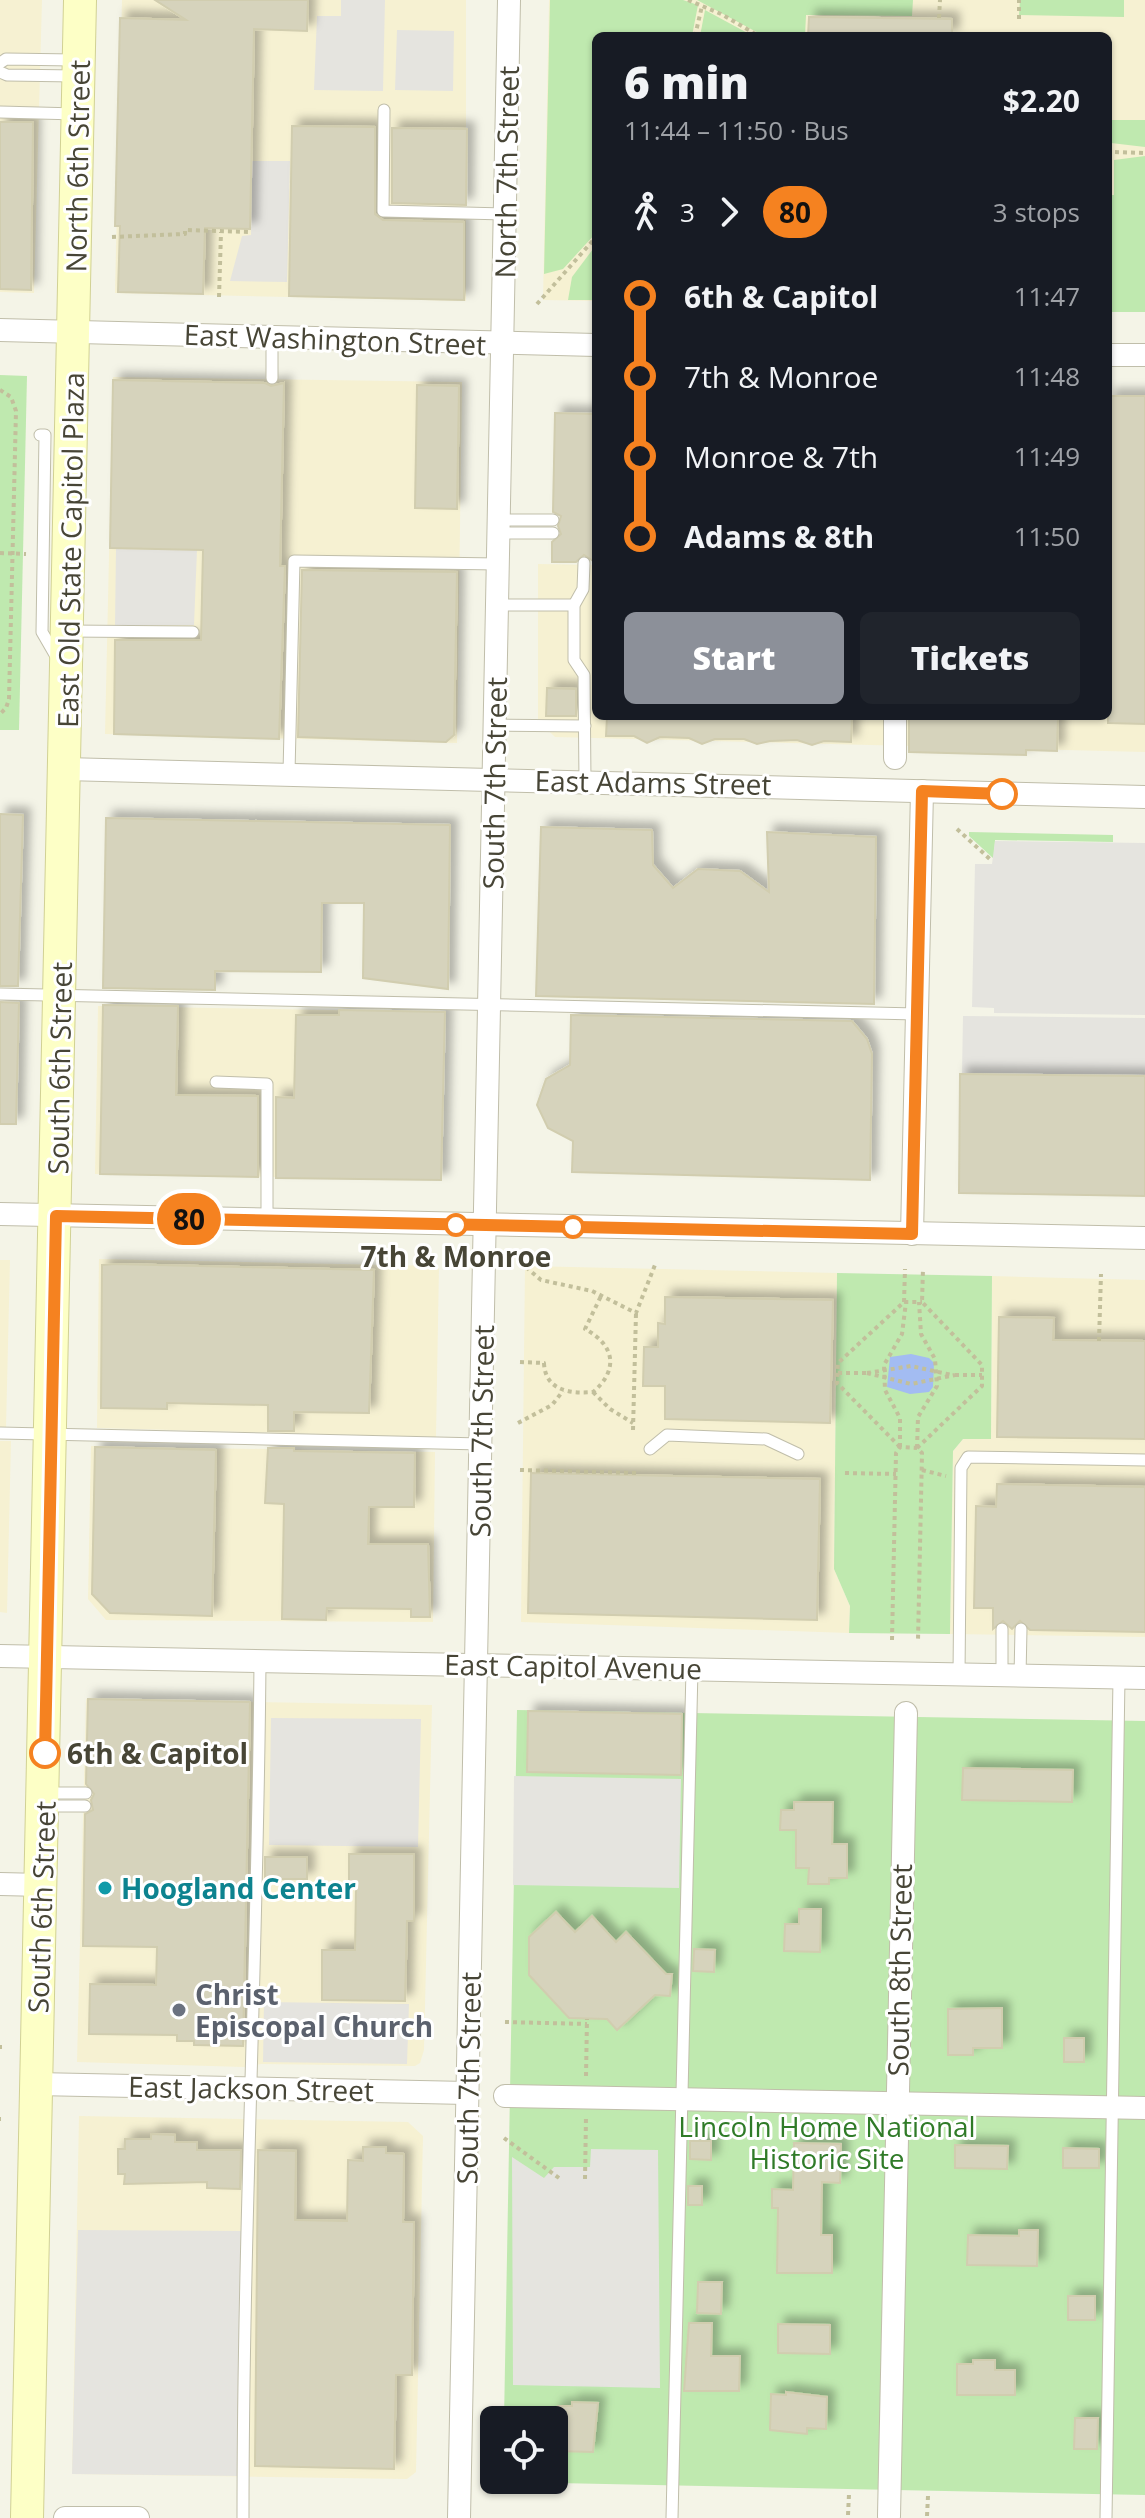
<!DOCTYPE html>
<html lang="en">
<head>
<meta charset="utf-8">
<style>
	body { margin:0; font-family:"Open Sans",sans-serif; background:#20242c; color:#f1f3f6; height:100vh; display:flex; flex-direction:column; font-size:30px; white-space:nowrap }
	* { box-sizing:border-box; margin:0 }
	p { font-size:26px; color:#9ea1a6 }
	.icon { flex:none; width:44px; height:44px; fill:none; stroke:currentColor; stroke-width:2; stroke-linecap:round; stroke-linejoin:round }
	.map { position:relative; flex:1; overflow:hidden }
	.side { position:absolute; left:592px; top:32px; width:520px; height:688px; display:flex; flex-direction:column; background:#171b24; border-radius:12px; box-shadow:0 2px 6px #0004 }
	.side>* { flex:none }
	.badge { padding:0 16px; border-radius:26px; font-size:28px; line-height:52px }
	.controls { position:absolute; left:480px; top:2406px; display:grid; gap:16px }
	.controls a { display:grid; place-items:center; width:88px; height:88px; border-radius:12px; background:#171b24; box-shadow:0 2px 6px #0004; font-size:40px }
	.map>.badge { position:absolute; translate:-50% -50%; box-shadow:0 0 0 4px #fff }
	.legs { display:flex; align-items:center; gap:12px; height:88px; padding:0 32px; font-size:26px }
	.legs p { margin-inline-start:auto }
	.headline { display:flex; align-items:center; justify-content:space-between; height:136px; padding:0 32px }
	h1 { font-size:44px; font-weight:800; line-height:60px }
	.action { display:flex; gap:16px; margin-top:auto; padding:16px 32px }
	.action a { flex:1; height:92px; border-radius:12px; background:#8c9099; color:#fff; font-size:32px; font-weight:800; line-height:92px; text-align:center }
	.action a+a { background:#20242c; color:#f1f3f6 }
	ul { padding:0 32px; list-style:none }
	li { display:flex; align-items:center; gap:28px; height:80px; font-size:30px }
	li i { display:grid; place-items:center; width:12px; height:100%; margin:0 10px; background:currentColor }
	li i::after { content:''; width:20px; height:20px; margin:-10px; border:6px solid; border-radius:50%; background:#171b24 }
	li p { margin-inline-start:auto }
	li:first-child i { background:linear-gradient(#0000 50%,currentColor 0) }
	li:last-child i { background:linear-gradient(currentColor 50%,#0000 0) }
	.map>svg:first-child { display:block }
</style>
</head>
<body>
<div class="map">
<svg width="1145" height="2518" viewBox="0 0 1145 2518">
	<defs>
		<filter id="shadow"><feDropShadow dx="7" dy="-7" stdDeviation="4" flood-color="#0004"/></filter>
	</defs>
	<rect width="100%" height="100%" fill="#f4f4e7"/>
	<!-- commercial -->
	<g fill="#f6f1d2">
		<polygon points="0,0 42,0 34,293 0,292"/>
		<polygon points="122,0 466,0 466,301 115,293"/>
		<polygon points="549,0 1145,0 1145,312 1108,311 1108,36 596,36 596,301 543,300"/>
		<polygon points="113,377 462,382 457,743 105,734"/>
		<polygon points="1145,402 1145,752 555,737 538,721 538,564 596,565 596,716 1108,716"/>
		<polygon points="98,1006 445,1012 442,1180 95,1174"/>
		<polygon points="99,1259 439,1266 436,1437 97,1428"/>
		<polygon points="0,1260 10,1260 6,1428 0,1427"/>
		<polygon points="525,1266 837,1273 834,1569 850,1606 849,1633 521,1622"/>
		<polygon points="992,1276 1145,1280 1145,1637 950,1634 953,1451 963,1439 991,1439"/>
		<polygon points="0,1441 11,1441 7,1613 0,1612"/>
		<polygon points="91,1446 435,1452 433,1622 106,1620 88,1599"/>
		<polygon points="86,1699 432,1705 424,2050 420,2063 415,2066 261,2064 244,2067 77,2062"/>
		<polygon points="79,2116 408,2122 423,2136 416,2472 407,2479 72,2474"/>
	</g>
	<!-- green -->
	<g fill="#bfe9af">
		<polygon points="550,0 683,0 698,5 692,36 596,36 596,233 563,269 544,274"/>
		<polygon points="697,0 913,0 912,16 806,15 805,36 764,36"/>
		<polygon points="1020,0 1124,0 1124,17 1019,15"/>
		<polygon points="705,10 753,36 700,36"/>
		<polygon points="1111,120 1145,120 1145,147 1111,143"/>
		<polygon points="1145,156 1145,312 1108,312 1108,195 1114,195 1114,160"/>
		<polygon points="596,245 596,300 568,300 572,277"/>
		<polygon points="0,375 27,376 19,730 0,730"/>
		<polygon points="969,832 1113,835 1113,842 995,840 994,859 969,836"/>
		<polygon points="837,1273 992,1276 991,1439 963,1439 953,1451 950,1634 849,1633 850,1606 834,1569"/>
		<polygon points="517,1710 1145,1721 1145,2495 503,2482 554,2480 554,2420 504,2420"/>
	</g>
	<!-- parking -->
	<g fill="#e5e4df">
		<polygon points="341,0 385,0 383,91 314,90 317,16 341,16"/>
		<polygon points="397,30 454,31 453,91 395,90"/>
		<polygon points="252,161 290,161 287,282 230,281 242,236 251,235"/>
		<polygon points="116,549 197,550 194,625 115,625"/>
		<polygon points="995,841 1145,843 1145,1015 994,1013 994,1008 972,1007 975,864 992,864"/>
		<polygon points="963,1016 1145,1018 1145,1075 962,1073"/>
		<polygon points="271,1718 421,1719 418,1847 269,1845"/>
		<polygon points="514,1776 681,1779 679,1888 513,1885"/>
		<polygon points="264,2002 409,2004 407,2064 263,2062"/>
		<polygon points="591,2149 658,2150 660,2388 513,2385 512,2157 544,2178 554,2167 590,2167"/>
		<polygon points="78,2230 242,2231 238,2476 72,2474"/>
	</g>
	<!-- water -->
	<polygon fill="#a3bcf2" points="911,1354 929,1358 934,1363 933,1387 929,1392 910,1394 887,1387 890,1357"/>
	<!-- building -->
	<g fill="#d6d3bc" stroke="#d1cdaf" stroke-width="2" filter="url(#shadow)">
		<polygon points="155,0 308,0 307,31 254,29 250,229 205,228 203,294 118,292 120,226 115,226 120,18 186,20"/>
		<polygon points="809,17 952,19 952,36 808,36"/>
		<polygon points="0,122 33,122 31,290 0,289"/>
		<polygon points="292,126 375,127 375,214 383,220 464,222 464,300 289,296"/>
		<polygon points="392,128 467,129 466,205 392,203"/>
		<polygon points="113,380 265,383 271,386 284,383 280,566 285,566 279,739 114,734 115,640 201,640 203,550 110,548"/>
		<polygon points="417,385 459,386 457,509 415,508"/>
		<polygon points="1108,396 1145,396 1145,724 1108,723"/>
		<polygon points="555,413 596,414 596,563 584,555 576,562 552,562 552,542 561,534 558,526 561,516 553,512"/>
		<polygon points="302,570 457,572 454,735 446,742 298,737"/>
		<polygon points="547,688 576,689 576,716 546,716"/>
		<polygon points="607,716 852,716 851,742 824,741 812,745 797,740 770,741 757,744 744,739 715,739 702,744 689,738 660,737 647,743 634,736 606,736"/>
		<polygon points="909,716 1058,716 1057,751 1026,750 1026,755 909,752"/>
		<polygon points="0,814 23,815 18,986 0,986"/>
		<polygon points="106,818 450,825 448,989 363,978 364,903 322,903 321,972 215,971 215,990 103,988"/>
		<polygon points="541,827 652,830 653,865 673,888 698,869 740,871 769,892 767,832 876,837 874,1004 536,996"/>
		<polygon points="0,1002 19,1003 16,1124 0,1124"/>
		<polygon points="103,1005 178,1006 176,1095 258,1096 258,1177 100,1174"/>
		<polygon points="339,1010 445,1012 441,1180 276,1178 276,1097 294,1098 296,1015 339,1015"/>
		<polygon points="571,1015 852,1021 867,1039 872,1054 870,1180 572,1172 573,1141 548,1128 537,1105 546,1079 570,1065"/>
		<polygon points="960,1074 1145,1076 1145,1196 959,1193"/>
		<polygon points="115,1264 374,1270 369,1413 294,1412 294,1431 268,1431 268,1405 167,1403 167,1409 101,1408 102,1265"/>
		<polygon points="665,1297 833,1300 830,1423 665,1419 665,1386 643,1386 644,1347 658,1347 658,1323 665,1324"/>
		<polygon points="999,1317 1054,1318 1053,1340 1145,1341 1145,1439 997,1437"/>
		<polygon points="95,1447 216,1450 212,1616 110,1613 92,1594"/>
		<polygon points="268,1448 294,1448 294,1451 415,1453 414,1507 369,1507 368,1544 428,1544 430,1617 411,1617 411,1609 327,1608 326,1620 282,1619 284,1504 265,1503"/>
		<polygon points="531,1473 820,1479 817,1620 528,1613"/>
		<polygon points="997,1484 1145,1487 1145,1632 1030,1630 1020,1621 1012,1629 1003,1621 993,1629 993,1608 974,1608 976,1506 996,1507"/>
		<polygon points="88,1699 250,1702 243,2046 194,2045 194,2041 177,2041 177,2035 89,2034 90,1984 156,1985 157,1947 83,1946 85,1814 93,1810 91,1800 94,1794 86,1784"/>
		<polygon points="528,1711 682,1714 681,1775 527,1772"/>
		<polygon points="963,1768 1073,1770 1072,1802 962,1800"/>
		<polygon points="794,1802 833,1802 832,1844 847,1844 847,1878 829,1878 829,1884 808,1884 809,1868 796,1868 796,1830 780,1830 781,1810 794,1810"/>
		<polygon points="349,1854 414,1854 414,1921 407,1921 405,2001 322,2000 322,1950 355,1950 356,1887 349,1887"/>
		<rect x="265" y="1857" width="42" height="22"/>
		<polygon points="799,1909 821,1909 820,1952 784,1951 785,1924 799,1924"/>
		<polygon points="556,1912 575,1932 592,1916 616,1942 626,1932 666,1974 672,1974 670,1996 655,1995 617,2030 607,2019 569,2018 529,1975 529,1937"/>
		<polygon points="694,1949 715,1950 714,1972 693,1971"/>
		<polygon points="1002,2008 1002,2048 973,2048 973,2055 948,2055 948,2009"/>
		<rect x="1064" y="2038" width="20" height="24"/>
		<polygon points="151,2134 175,2135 175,2142 197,2142 197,2150 241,2150 240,2189 207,2188 207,2182 124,2184 125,2174 118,2174 118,2149 125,2149 125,2139 151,2139"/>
		<polygon points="690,2141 711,2141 711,2160 690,2159"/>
		<polygon points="794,2143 841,2144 840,2183 822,2182 821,2235 832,2235 832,2273 777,2273 778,2208 772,2208 772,2189 793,2190"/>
		<polygon points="955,2145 1008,2146 1007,2169 955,2168"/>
		<polygon points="363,2147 386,2147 386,2153 404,2154 403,2222 414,2222 412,2375 396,2375 394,2469 255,2466 258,2150 296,2151 295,2220 347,2221 348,2160 363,2161"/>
		<polygon points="1063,2148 1099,2149 1099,2168 1063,2168"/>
		<rect x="688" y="2186" width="14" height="19"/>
		<polygon points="1019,2230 1038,2230 1037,2266 967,2265 968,2235 1019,2236"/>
		<polygon points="698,2282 722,2282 721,2314 697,2313"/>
		<rect x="1068" y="2296" width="27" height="24"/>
		<polygon points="689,2323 712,2323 711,2356 740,2356 739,2391 684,2391"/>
		<polygon points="778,2324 830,2325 830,2354 778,2353"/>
		<polygon points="973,2360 995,2360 995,2370 1015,2370 1015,2395 957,2395 957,2364 973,2364"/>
		<polygon points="786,2392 827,2397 826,2429 807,2428 807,2434 770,2430 771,2394 786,2395"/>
		<polygon points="572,2402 598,2403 593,2452 554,2451 554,2411 558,2406 572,2406"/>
		<polygon points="1075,2418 1098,2418 1097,2449 1074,2449"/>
	</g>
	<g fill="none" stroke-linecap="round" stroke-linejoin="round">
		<defs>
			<g id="lane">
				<polyline points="0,63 6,59 74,60"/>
				<polyline points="0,72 7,75 75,76"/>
				<polyline points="384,110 383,211 505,214"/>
				<polyline points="0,112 77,114"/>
				<polyline points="272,337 272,378"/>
				<polyline points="40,435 45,435 42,632 57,658"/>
				<polyline points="500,520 553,520"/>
				<polyline points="499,533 553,533"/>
				<polyline points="584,563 583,589 574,605 574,660 584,675 585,781"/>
				<polyline points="497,605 574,605"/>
				<polyline points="68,631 193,632"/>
				<polyline points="495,725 585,726"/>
				<polyline points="289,773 294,561 498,564"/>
				<polyline points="0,994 917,1014"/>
				<polyline points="216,1082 267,1084 267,1220"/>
				<polyline points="0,1433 481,1444"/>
				<polyline points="650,1449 667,1435 766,1439 798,1454"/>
				<polyline points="959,1675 961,1468 968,1457 1145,1460"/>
				<polyline points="1002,1676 1002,1629"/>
				<polyline points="1020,1676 1021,1629"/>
				<polyline points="46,1793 86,1793"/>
				<polyline points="45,1806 85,1806"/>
				<path d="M243,2518c0,-286 15,-572 17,-858"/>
				<polyline points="672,2518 692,1669"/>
				<polyline points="1106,2518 1119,1678"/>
			</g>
			<g id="street">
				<polyline points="0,330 596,345"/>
				<polyline points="1108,355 1145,355"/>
				<polyline points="895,758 895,716"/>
				<polyline points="65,769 1145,797"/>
				<polyline points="0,1214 1145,1238"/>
				<polyline points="912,1234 922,791"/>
				<polyline points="0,1656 1145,1678"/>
				<polyline points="0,1884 42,1885"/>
				<polyline points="36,2084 467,2093"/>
				<polyline points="505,2096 1145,2108"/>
				<polyline points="889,2516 906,1713"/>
				<polyline points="65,2518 138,2518"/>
				<polyline points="459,2518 509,0"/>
			</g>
			<polyline id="secondary" points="27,2518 80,0"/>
		</defs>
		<!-- lane casing -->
		<use href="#lane" stroke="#c0beaa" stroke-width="13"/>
		<!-- street casing -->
		<use href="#street" stroke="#c0beaa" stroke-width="24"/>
		<!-- secondary casing -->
		<use href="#secondary" stroke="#d1d194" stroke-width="34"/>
		<!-- path -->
		<g stroke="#c2bf9b" stroke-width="4" stroke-dasharray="4 4" stroke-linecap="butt">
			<polyline points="688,0 721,14 759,36"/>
			<polyline points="939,18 940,0"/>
			<polyline points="1019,19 1019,0"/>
			<polyline points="695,36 702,6"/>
			<polyline points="1115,152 1145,153"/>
			<polyline points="112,237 185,234 185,230 249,232"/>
			<polyline points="219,297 221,232"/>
			<polyline points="537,304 596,237"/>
			<polyline points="0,390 11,397 16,411 9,699 6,708 0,714"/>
			<polyline points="0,553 26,554"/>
			<polyline points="957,829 992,861"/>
			<polyline points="520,1262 541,1280 592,1291 636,1313 655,1265"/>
			<polyline points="904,1302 905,1269"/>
			<polyline points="1099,1341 1101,1274"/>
			<path d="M520,1362l24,1c1,28 27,31 49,29 26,-22 22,-47 -8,-63l17,-35"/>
			<polyline points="838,1373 867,1373"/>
			<polyline points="955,1375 982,1375"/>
			<polyline points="593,1392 610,1409 633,1423"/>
			<polyline points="518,1423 552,1405 563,1391"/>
			<polyline points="633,1430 636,1313"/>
			<polyline points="900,1447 837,1383 838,1363 904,1302 922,1302"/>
			<polyline points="900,1447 900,1418 885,1390 884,1365 902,1334 906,1302"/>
			<polyline points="917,1448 982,1386 982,1365 922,1302 923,1269"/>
			<polyline points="917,1448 918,1417 937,1386 935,1359 921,1334 919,1302"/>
			<polyline points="520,1470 637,1473"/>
			<polyline points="922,1470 946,1476"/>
			<polyline points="845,1473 896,1474"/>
			<polyline points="892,1640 896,1453 900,1447 917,1448 922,1453 918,1641"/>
			<polyline points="505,2022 587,2024"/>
			<polyline points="0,2047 2,2047"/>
			<polyline points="586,2076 587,2019"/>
			<polyline points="0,2119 1,2119"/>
			<polyline points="504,2138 559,2178"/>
			<polyline points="585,2179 586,2117"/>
			<polyline points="848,2515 849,2494"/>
			<polyline points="927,2516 928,2496"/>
		</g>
		<!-- lane -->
		<use href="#lane" stroke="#fff" stroke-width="11"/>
		<!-- street -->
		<use href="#street" stroke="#fff" stroke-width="22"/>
		<!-- secondary -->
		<use href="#secondary" stroke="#fdffc6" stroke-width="32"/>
		<!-- path-bridge -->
		<g stroke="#c2bf9b" stroke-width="4" stroke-dasharray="4 4" stroke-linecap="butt">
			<polyline points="867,1373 911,1384 955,1375"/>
			<polyline points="867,1373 911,1366 952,1375"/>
		</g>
	</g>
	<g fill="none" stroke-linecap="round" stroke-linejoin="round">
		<defs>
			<polyline id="line-1" points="45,1753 56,1216 912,1234 922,791 1002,794"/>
		</defs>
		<!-- line-1 casing -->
		<use href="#line-1" stroke="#fff" stroke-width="18"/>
		<!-- line-1 -->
		<use href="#line-1" stroke="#f58220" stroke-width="12"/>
	</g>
	<!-- markers -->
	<g fill="#fff" stroke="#f58220" stroke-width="4">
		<circle cx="1002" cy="794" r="14"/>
		<circle cx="456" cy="1225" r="10"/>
		<circle cx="573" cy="1227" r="10"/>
		<circle cx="45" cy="1753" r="14"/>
	</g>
	<circle fill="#0f9aa8" stroke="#fff" stroke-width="3" cx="105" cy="1888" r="8"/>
	<circle fill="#6b7280" stroke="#fff" stroke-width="3" cx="179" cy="2010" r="8"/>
	<g text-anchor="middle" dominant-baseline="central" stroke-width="6" stroke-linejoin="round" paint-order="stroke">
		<!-- street labels -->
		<g font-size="28" fill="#474536" stroke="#fff">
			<text transform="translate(77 166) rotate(-89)">North 6th Street</text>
			<text transform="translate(506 172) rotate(-89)">North 7th Street</text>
			<text transform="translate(335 339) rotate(2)">East Washington Street</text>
			<text transform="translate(70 550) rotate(-89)">East Old State Capitol Plaza</text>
			<text transform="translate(653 782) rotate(1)">East Adams Street</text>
			<text transform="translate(494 783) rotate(-89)">South 7th Street</text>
			<text transform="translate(59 1068) rotate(-89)">South 6th Street</text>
			<text transform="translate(481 1431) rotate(-89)">South 7th Street</text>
			<text transform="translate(573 1666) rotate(1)">East Capitol Avenue</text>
			<text transform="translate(41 1907) rotate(-88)">South 6th Street</text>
			<text transform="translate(899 1970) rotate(-89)">South 8th Street</text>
			<text transform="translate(468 2078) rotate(-89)">South 7th Street</text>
			<text transform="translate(251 2088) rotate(1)">East Jackson Street</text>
		</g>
		<!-- stop labels -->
		<g font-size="28" font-weight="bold" fill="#474536" stroke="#fff">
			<text x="456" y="1256">7th &amp; Monroe</text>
			<text x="67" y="1753" text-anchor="start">6th &amp; Capitol</text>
		</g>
		<!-- culture labels -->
		<g font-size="28" font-weight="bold" fill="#0d838f" stroke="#fff" text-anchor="start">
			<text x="121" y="1888">Hoogland Center</text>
		</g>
		<!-- worship labels -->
		<g font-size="28" font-weight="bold" fill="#5b616d" stroke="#fff" text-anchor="start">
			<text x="195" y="1994">Christ<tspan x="195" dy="32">Episcopal Church</tspan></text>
		</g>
		<!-- park labels -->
		<g font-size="28" fill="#307b28" stroke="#fff">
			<text x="827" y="2126">Lincoln Home National<tspan x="827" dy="32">Historic Site</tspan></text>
		</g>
	</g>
</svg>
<div class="controls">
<a><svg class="icon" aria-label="locate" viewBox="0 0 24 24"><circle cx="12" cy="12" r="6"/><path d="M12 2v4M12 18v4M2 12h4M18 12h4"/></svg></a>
</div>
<b class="badge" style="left:189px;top:1219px;background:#f58220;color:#111">80</b>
<section class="side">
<div class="headline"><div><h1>6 min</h1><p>11:44 – 11:50 · Bus</p></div><b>$2.20</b></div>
<div class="legs"><svg class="icon" aria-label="walk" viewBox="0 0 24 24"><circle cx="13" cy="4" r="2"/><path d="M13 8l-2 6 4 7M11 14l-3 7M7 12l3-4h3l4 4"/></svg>3<svg class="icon" aria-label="forward" viewBox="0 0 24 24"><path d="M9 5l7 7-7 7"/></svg><b class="badge" style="background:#f58220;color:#111">80</b><p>3 stops</p></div>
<ul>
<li><i style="color:#f58220"></i><b>6th &amp; Capitol</b><p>11:47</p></li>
<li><i style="color:#f58220"></i><span>7th &amp; Monroe</span><p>11:48</p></li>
<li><i style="color:#f58220"></i><span>Monroe &amp; 7th</span><p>11:49</p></li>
<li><i style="color:#f58220"></i><b>Adams &amp; 8th</b><p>11:50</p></li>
</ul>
<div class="action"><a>Start</a><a>Tickets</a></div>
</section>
</div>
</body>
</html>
